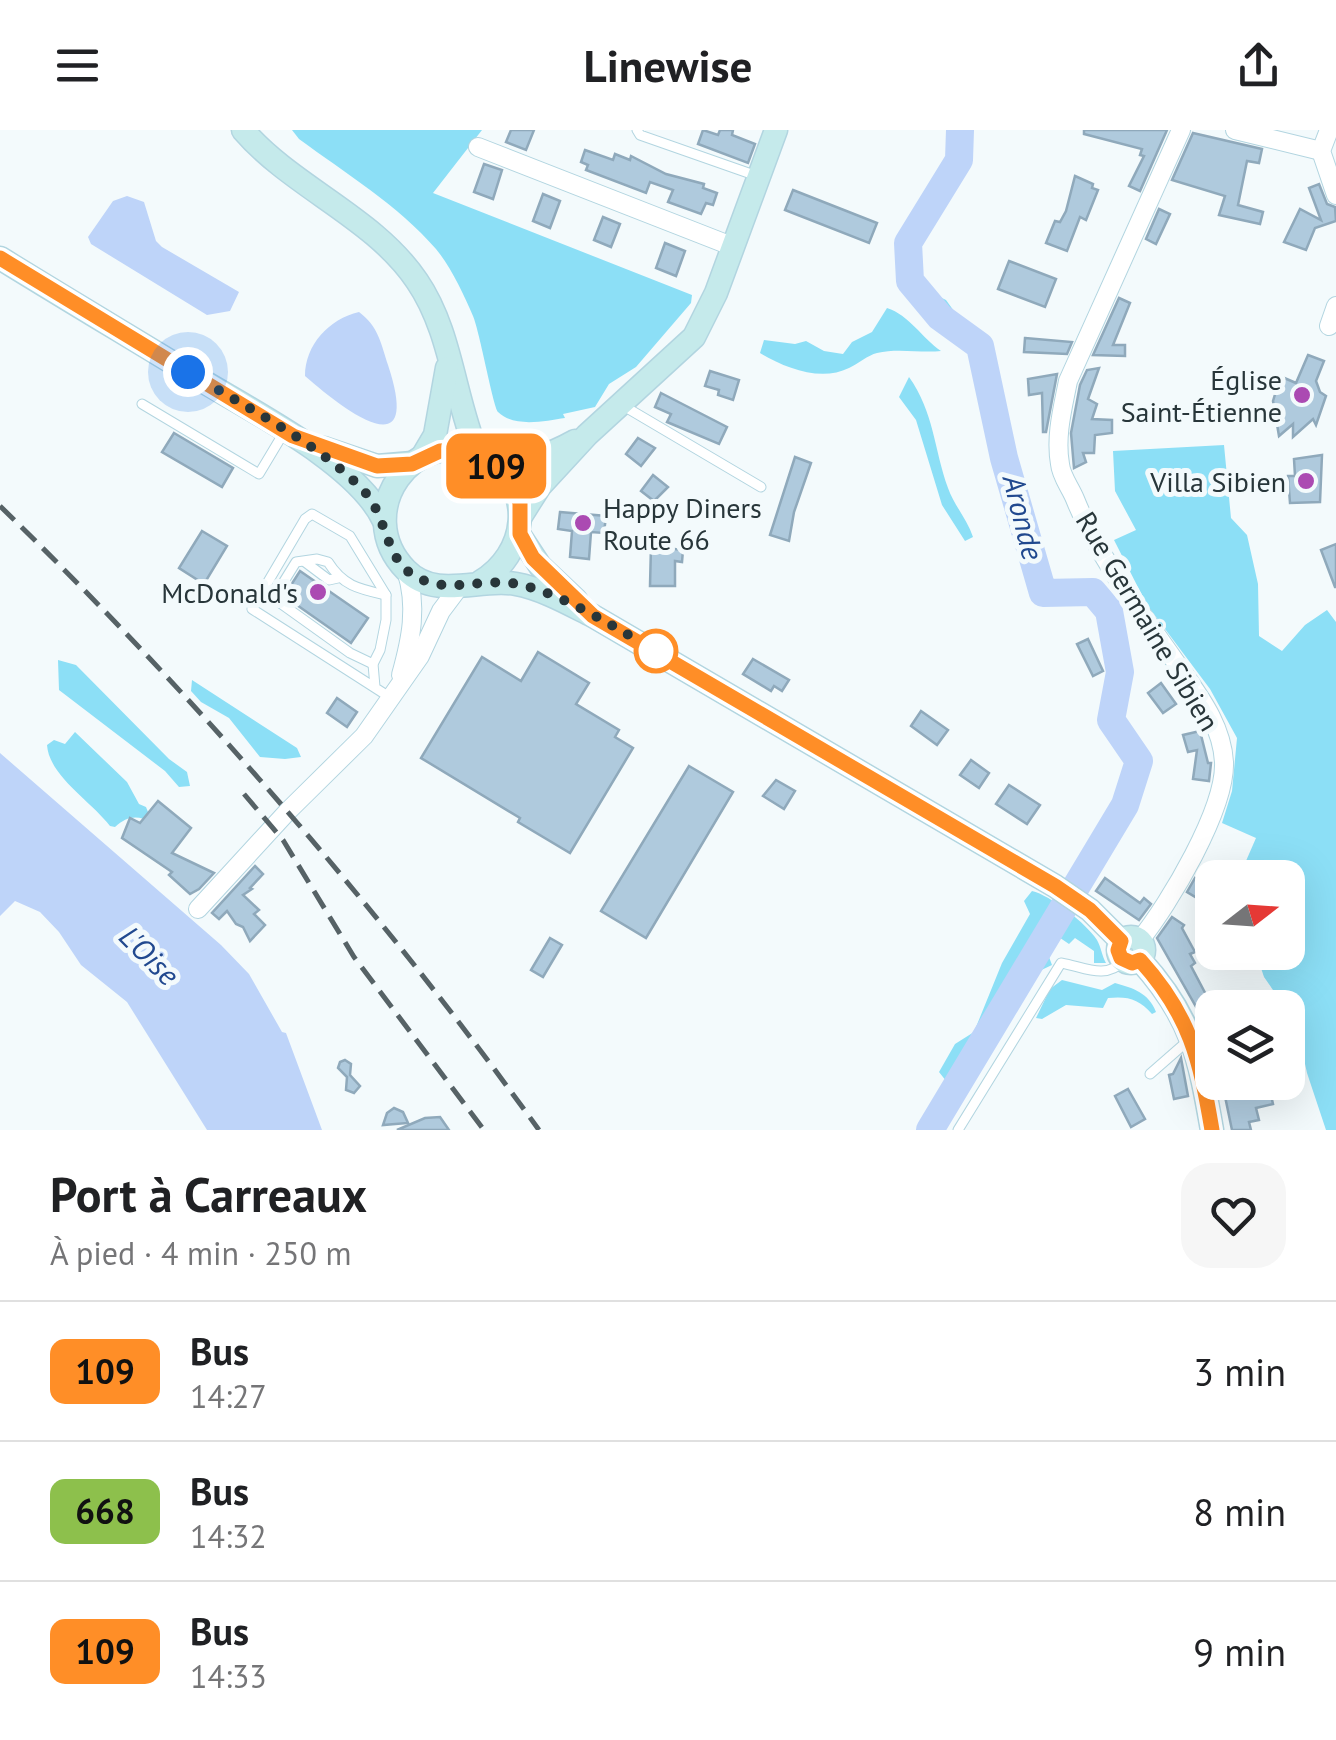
<!DOCTYPE html>
<html lang="fr">
<head>
<meta charset="utf-8">
<style>
	body { margin:0; font-family:"PT Sans",sans-serif; background:#f6f6f6; color:#202124; height:100vh; display:flex; flex-direction:column; font-size:38px; white-space:nowrap }
	* { box-sizing:border-box; margin:0 }
	p { font-size:32px; color:#757577 }
	.icon { flex:none; width:55px; height:55px; fill:none; stroke:currentColor; stroke-width:2; stroke-linecap:round; stroke-linejoin:round }
	.map { position:relative; height:1000px; overflow:hidden }
	.sheet { display:flex; flex-direction:column; background:#fff; flex:1 }
	.sheet>* { flex:none }
	.badge { padding:0 20px; border-radius:15px; font-size:35px; line-height:65px }
	.needle { width:65px; rotate:73deg }
	.tools { position:absolute; left:1195px; top:730px; display:grid; gap:20px }
	.tools a { display:grid; place-items:center; width:110px; height:110px; border-radius:20px; background:#fff; box-shadow:0 10px 40px #0002; font-size:50px }
	.you { position:absolute; width:50px; height:50px; margin:-25px; border:8px solid #fff; border-radius:50%; background:#1a73e8; box-shadow:0 0 0 15px #1a73e833 }
	.map>.badge { position:absolute; translate:-50% -50%; box-shadow:0 0 0 5px #fff }
	.round { display:grid; place-items:center; flex:none; width:105px; height:105px; border-radius:30px; background:#f6f6f6 }
	.overview { display:flex; align-items:center; justify-content:space-between; height:170px; padding:0 50px }
	h1 { font-size:48px; font-weight:700; line-height:75px }
	ul { padding:0; list-style:none }
	li { display:flex; align-items:center; gap:30px; height:140px; padding:0 50px; border-top:2px solid #e0e0e0 }
	li div { flex:1 }
	li b { display:block; font-size:38px }
	li em { font-style:normal }
	li .badge { min-width:110px; font-weight:700; text-align:center }
	header { display:flex; justify-content:space-between; align-items:center; height:130px; padding:0 50px; background:#fff; font-size:45px; font-weight:700 }
	.map>svg:first-child { display:block }
</style>
</head>
<body>
<header><svg class="icon" aria-label="menu" viewBox="0 0 24 24"><path d="M4 6h16M4 12h16M4 18h16"/></svg>Linewise<svg class="icon" aria-label="share" viewBox="0 0 24 24"><path d="M12 15V3M7 8l5-5 5 5M5 13v7h14v-7"/></svg></header>
<div class="map">
<svg width="1336" height="1000" viewBox="0 0 1336 1000">
	<rect width="100%" height="100%" fill="#f3fafc"/>
	<!-- green -->
	<g fill="#8cdff6">
		<path d="M292,0h190l-49,63 259,102 -1,8 -55,64 -27,17 -14,23 -32,7 2,4c-20,3 -51,10 -67,-6 -5,-6 -18,-79 -25,-96 -9,-21 -22,-49 -37,-67 -38,-44 -91,-76 -137,-110z"/>
		<path d="M918,143l14,20 14,7 18,25 16,10 11,18v6c-11,-5 -14,-14 -21,-24 -19,-21 -48,-31 -52,-62z"/>
		<path d="M887,178c22,7 35,30 54,43 -21,2 -44,-3 -64,2 -9,2 -19,11 -28,15 -28,14 -64,0 -89,-15l4,-13 31,4 11,-3 18,10 19,3 9,-12 20,-10z"/>
		<path d="M909,247c25,35 25,72 39,111 6,17 19,31 25,49l-8,4 -23,-36 -26,-85 -17,-23z"/>
		<polygon points="1224,315 1231,388 1247,405 1258,454 1259,506 1282,521 1305,495 1327,480 1336,492 1336,1000 1326,1000 1307,943 1296,893 1264,847 1256,823 1288,822 1288,748 1239,747 1256,708 1222,693 1232,661 1237,608 1210,559 1147,475 1114,410 1136,400 1115,361 1113,321"/>
		<polygon points="58,530 76,535 169,629 187,642 190,656 179,657 165,641 59,560"/>
		<polygon points="192,550 297,618 301,627 285,629 260,627 229,588 201,572 191,561"/>
		<path d="M75,602l52,50 12,22 7,3 6,15c-15,-7 -25,-6 -37,5l-5,-1c-18,-24 -61,-50 -63,-81l7,-5 11,4z"/>
		<path d="M1032,761c18,4 55,33 65,49 4,7 5,16 9,23h-12v-12l-19,-13 -6,6 -25,-17c-10,5 -8,12 -6,22l11,8 3,8 -19,9 -14,-9 -12,20 -12,59 -26,43 -15,4 -15,-19 16,-28 19,-12 28,-69 28,-49 -6,-13z"/>
		<path d="M1062,850l40,10 13,-7c18,5 34,10 41,29l-4,2c-13,-15 -24,-18 -44,-16l-5,10 -37,-3 -24,14 -6,-1 14,-29z"/>
	</g>
	<!-- water -->
	<g fill="#bed4f9">
		<polygon points="127,66 144,72 156,111 162,117 239,162 230,181 207,185 91,114 88,107 113,71"/>
		<path d="M359,182c19,14 22,31 29,53 35,106 -44,45 -83,11 0,-31 24,-57 54,-64z"/>
		<polygon points="0,623 221,815 249,844 282,902 286,903 322,1000 207,1000 127,872 81,835 59,802 40,782 15,771 0,786"/>
	</g>
	<g fill="none" stroke-linecap="round" stroke-linejoin="round">
		<!-- river -->
		<polyline stroke="#bed4f9" stroke-width="28" points="930,1000 1125,675 1139,631 1111,590 1120,542 1109,481 1093,462 1043,463 1004,328 980,216 940,187 910,151 908,113 959,30 960,0"/>
	</g>
	<!-- building -->
	<g fill="#afcadd" stroke="#8fa9bb" stroke-width="2.5">
		<polygon points="511,0 534,0 526,20 506,12"/>
		<polygon points="703,0 718,5 720,0 733,0 732,5 755,14 748,33 698,14"/>
		<polygon points="1084,0 1167,0 1140,61 1129,56 1144,26 1140,25 1142,19 1084,4"/>
		<polygon points="1193,3 1262,19 1259,33 1247,31 1238,75 1263,82 1260,94 1219,85 1225,66 1172,50"/>
		<polygon points="585,20 613,30 615,24 630,30 631,26 666,44 704,54 703,58 717,63 713,75 706,73 701,84 668,72 673,60 650,52 646,63 586,40 588,35 581,32"/>
		<polygon points="484,34 502,40 493,69 474,62"/>
		<polygon points="1075,46 1093,54 1092,58 1098,60 1086,90 1080,87 1067,121 1046,113 1055,91 1060,92 1066,81"/>
		<polygon points="1319,54 1327,74 1335,77 1336,91 1315,98 1306,120 1284,112 1300,79 1321,90 1309,58"/>
		<polygon points="793,60 877,93 869,113 785,80"/>
		<polygon points="543,64 560,71 550,98 533,91"/>
		<polygon points="1159,79 1170,84 1156,114 1146,109"/>
		<polygon points="603,87 620,94 611,117 594,110"/>
		<polygon points="665,113 685,121 676,146 656,138"/>
		<polygon points="1009,131 1056,149 1045,177 998,159"/>
		<polygon points="1119,168 1130,173 1113,215 1125,215 1125,226 1093,225"/>
		<polygon points="1025,208 1072,212 1067,224 1024,222"/>
		<polygon points="1308,225 1324,231 1316,251 1320,262 1326,266 1316,295 1313,289 1293,307 1293,294 1279,306 1273,271 1277,258 1282,247 1296,253"/>
		<polygon points="1099,238 1088,269 1097,274 1092,289 1112,290 1112,303 1095,305 1094,323 1083,323 1086,332 1074,338 1071,303 1080,255 1087,240"/>
		<polygon points="710,241 739,250 733,270 718,265 719,260 705,256"/>
		<polygon points="1057,244 1046,302 1043,302 1042,263 1029,265 1028,249"/>
		<polygon points="661,263 727,297 719,314 667,292 671,284 655,277"/>
		<polygon points="174,303 233,338 222,357 162,322"/>
		<polygon points="638,308 655,318 641,336 626,324"/>
		<polygon points="1322,325 1320,372 1290,373 1288,346 1295,346 1294,329"/>
		<polygon points="795,327 811,333 794,382 789,411 770,405"/>
		<polygon points="653,345 668,357 654,371 641,361"/>
		<polygon points="560,382 606,386 604,403 591,402 589,429 570,427 572,401 558,399"/>
		<polygon points="202,401 227,416 204,454 179,438"/>
		<polygon points="1336,414 1336,457 1335,457 1321,420"/>
		<polygon points="651,416 683,420 682,432 675,431 675,456 650,456"/>
		<polygon points="300,441 368,488 351,513 284,466"/>
		<polygon points="1088,509 1103,541 1093,546 1077,514"/>
		<polygon points="538,522 589,553 576,574 619,600 615,607 633,618 570,723 518,692 520,688 421,628 482,527 521,551"/>
		<polygon points="753,529 789,550 782,561 774,556 771,561 743,544"/>
		<polygon points="1161,553 1176,574 1163,583 1148,563"/>
		<polygon points="337,568 357,582 347,597 327,583"/>
		<polygon points="921,581 948,600 937,615 911,596"/>
		<polygon points="1200,601 1208,633 1211,633 1209,651 1193,649 1197,620 1188,622 1183,605"/>
		<polygon points="971,630 989,643 979,658 960,645"/>
		<polygon points="689,636 733,662 646,808 601,781"/>
		<polygon points="776,650 795,661 784,679 763,666"/>
		<polygon points="1009,655 1040,675 1027,694 996,674"/>
		<polygon points="158,671 191,698 172,723 214,743 199,759 190,764 169,745 172,742 122,708 130,688 140,693"/>
		<polygon points="255,736 263,744 250,758 252,759 243,765 259,780 254,784 265,795 250,811 243,797 236,794 227,781 219,789 212,783"/>
		<polygon points="1105,748 1140,773 1144,768 1151,774 1139,790 1096,761"/>
		<polygon points="1195,748 1212,758 1207,774 1187,762"/>
		<polygon points="1172,787 1184,795 1182,798 1195,822 1190,824 1195,833 1191,836 1212,876 1212,905 1157,808"/>
		<polygon points="550,808 562,815 543,847 531,840"/>
		<polygon points="1181,928 1188,966 1174,969 1169,945 1173,944"/>
		<polygon points="345,930 351,934 350,945 360,956 354,963 346,960 347,947 338,938 340,932"/>
		<polygon points="1222,952 1268,952 1273,974 1256,978 1259,990 1249,992 1251,1000 1232,1000"/>
		<polygon points="1128,959 1145,989 1131,997 1115,966"/>
		<polygon points="394,978 403,982 408,993 383,995 387,983"/>
		<polygon points="440,987 449,1000 397,1000 425,988"/>
	</g>
	<g fill="none" stroke-linecap="round" stroke-linejoin="round">
		<defs>
			<g id="lane">
				<polyline points="637,0 640,5 757,46"/>
				<polyline points="142,274 259,344 283,304"/>
				<polyline points="622,275 761,357"/>
				<polyline points="305,432 329,450 338,448"/>
				<path d="M373,534l-23,-11 -74,-53 -1,-4 21,-34 21,-3 11,3c15,24 31,27 58,33"/>
				<polyline points="375,557 373,534 380,520 386,490 386,465 350,406 312,384 305,389 252,479 391,568"/>
				<polyline points="1150,944 1190,909"/>
				<path d="M958,1000l103,-167c24,4 43,17 63,-2"/>
			</g>
			<g id="street">
				<polyline points="1235,0 1321,21"/>
				<polyline points="1329,0 1321,21 1336,65"/>
				<polyline points="478,17 734,117"/>
				<polyline points="1329,196 1336,176"/>
				<path d="M401,545c10,-36 17,-68 5,-105"/>
				<polyline points="198,779 288,681 364,606 420,526 441,481 459,457"/>
				<path d="M1140,810c29,-36 86,-131 84,-178 -2,-37 -25,-66 -45,-95 -38,-55 -79,-106 -104,-168 -5,-12 -14,-23 -15,-35 -5,-28 3,-57 8,-83l113,-251"/>
			</g>
			<g id="secondary">
				<path d="M243,0c50,58 131,87 174,151 35,51 37,118 61,174"/>
				<path d="M0,128c63,39 127,77 191,116 55,34 166,88 193,147"/>
				<polyline points="324,318 377,336 412,333"/>
				<polyline points="422,327 435,305 447,238"/>
				<path d="M493,333c31,1 55,-7 82,-22"/>
				<polyline points="521,386 540,356 587,305 694,207 716,163 776,0"/>
				<polyline points="519,404 540,436 576,470"/>
				<path d="M480,452c47,-27 57,-94 5,-123 -70,-39 -135,54 -79,111 30,31 74,7 110,14 27,5 53,20 77,32l462,270 35,24 31,31"/>
				<circle cx="1131" cy="820" r="13"/>
				<path d="M1140,830c52,57 59,96 72,170"/>
			</g>
		</defs>
		<!-- lane casing -->
		<use href="#lane" stroke="#b2d5e0" stroke-width="11"/>
		<!-- street casing -->
		<use href="#street" stroke="#b2d5e0" stroke-width="20"/>
		<!-- secondary casing -->
		<use href="#secondary" stroke="#b2d5e0" stroke-width="25"/>
		<!-- lane -->
		<use href="#lane" stroke="#fff" stroke-width="9"/>
		<!-- street -->
		<use href="#street" stroke="#fff" stroke-width="18"/>
		<!-- secondary -->
		<use href="#secondary" stroke="#c5eaeb" stroke-width="22"/>
		<!-- rail -->
		<g stroke="#566266" stroke-width="5" stroke-dasharray="20 10" stroke-linecap="butt">
			<path d="M0,376c197,192 378,401 539,624"/>
			<polyline points="244,664 283,710 354,827 484,1000"/>
		</g>
	</g>
	<g fill="none" stroke-linecap="round" stroke-linejoin="round">
		<defs>
			<path id="line" d="M0,128l293,178 84,30 35,-2 28,-13 19,-1 19,5 14,8 22,25 6,15v31l13,24 60,58 462,270 35,24 31,31 -3,9 3,8 11,5 8,-3c50,55 60,99 72,170"/>
		</defs>
		<!-- line casing -->
		<use href="#line" stroke="#fff" stroke-width="22"/>
		<!-- line -->
		<use href="#line" stroke="#ff8e27" stroke-width="15"/>
		<!-- walk -->
		<path stroke="#28363a" stroke-width="10" stroke-dasharray="0 18" d="M188,242c57,35 131,71 176,119 23,25 21,67 49,84 34,21 67,2 104,9 46,9 105,48 139,67"/>
	</g>
	<!-- markers -->
	<g fill="#ab4ab2" stroke="#f3fafc" stroke-width="4">
		<circle cx="1302" cy="265" r="10"/>
		<circle cx="1306" cy="351" r="10"/>
		<circle cx="583" cy="393" r="10"/>
		<circle cx="318" cy="462" r="10"/>
	</g>
	<circle fill="#fff" stroke="#ff8e27" stroke-width="5" cx="656" cy="521" r="20"/>
	<g text-anchor="middle" dominant-baseline="central" stroke-width="10" stroke-linejoin="round" paint-order="stroke">
		<!-- poi labels -->
		<g font-size="28" fill="#28363a" stroke="#f3fafc" text-anchor="end">
			<text x="1282" y="249">Église<tspan x="1282" dy="32">Saint-Étienne</tspan></text>
			<text x="1286" y="351">Villa Sibien</text>
			<text x="603" y="377" text-anchor="start">Happy Diners<tspan x="603" dy="32">Route 66</tspan></text>
			<text x="298" y="462">McDonald's</text>
		</g>
		<!-- street labels -->
		<g font-size="28" fill="#28363a" stroke="#f3fafc">
			<text transform="translate(1148 491) rotate(59)">Rue Germaine Sibien</text>
		</g>
		<!-- water labels -->
		<g font-size="30" font-style="italic" fill="#21498f" stroke="#f3fafc">
			<text transform="translate(1024 387) rotate(76)">Aronde</text>
			<text transform="translate(150 825) rotate(45)">L'Oise</text>
		</g>
	</g>
</svg>
<div class="tools">
<a><svg class="needle" viewBox="-14 -14 28 28"><path d="M0-13l5 13h-10z" fill="#e53935"/><path d="M0 13l5-13h-10z" fill="#757577"/></svg></a>
<a><svg class="icon" aria-label="layers" viewBox="0 0 24 24"><path d="M12 4l9 5-9 5-9-5zM3 14l9 5 9-5"/></svg></a>
</div>
<div class="you" style="left:188px;top:242px"></div>
<b class="badge" style="left:496px;top:336px;background:#ff8e27;color:#111">109</b>
</div>
<section class="sheet">
<div class="overview"><div><h1>Port à Carreaux</h1><p>À pied · 4 min · 250 m</p></div><a class="round"><svg class="icon" aria-label="heart" viewBox="0 0 24 24"><path d="M12 20l-8-8c-3-5 5-10 8-4 3-6 11-1 8 4z"/></svg></a></div>
<ul>
<li><span class="badge" style="background:#ff8e27;color:#111">109</span><div><b>Bus</b><p>14:27</p></div><em>3 min</em></li>
<li><span class="badge" style="background:#8dc04c;color:#111">668</span><div><b>Bus</b><p>14:32</p></div><em>8 min</em></li>
<li><span class="badge" style="background:#ff8e27;color:#111">109</span><div><b>Bus</b><p>14:33</p></div><em>9 min</em></li>
</ul>
</section>
</body>
</html>
